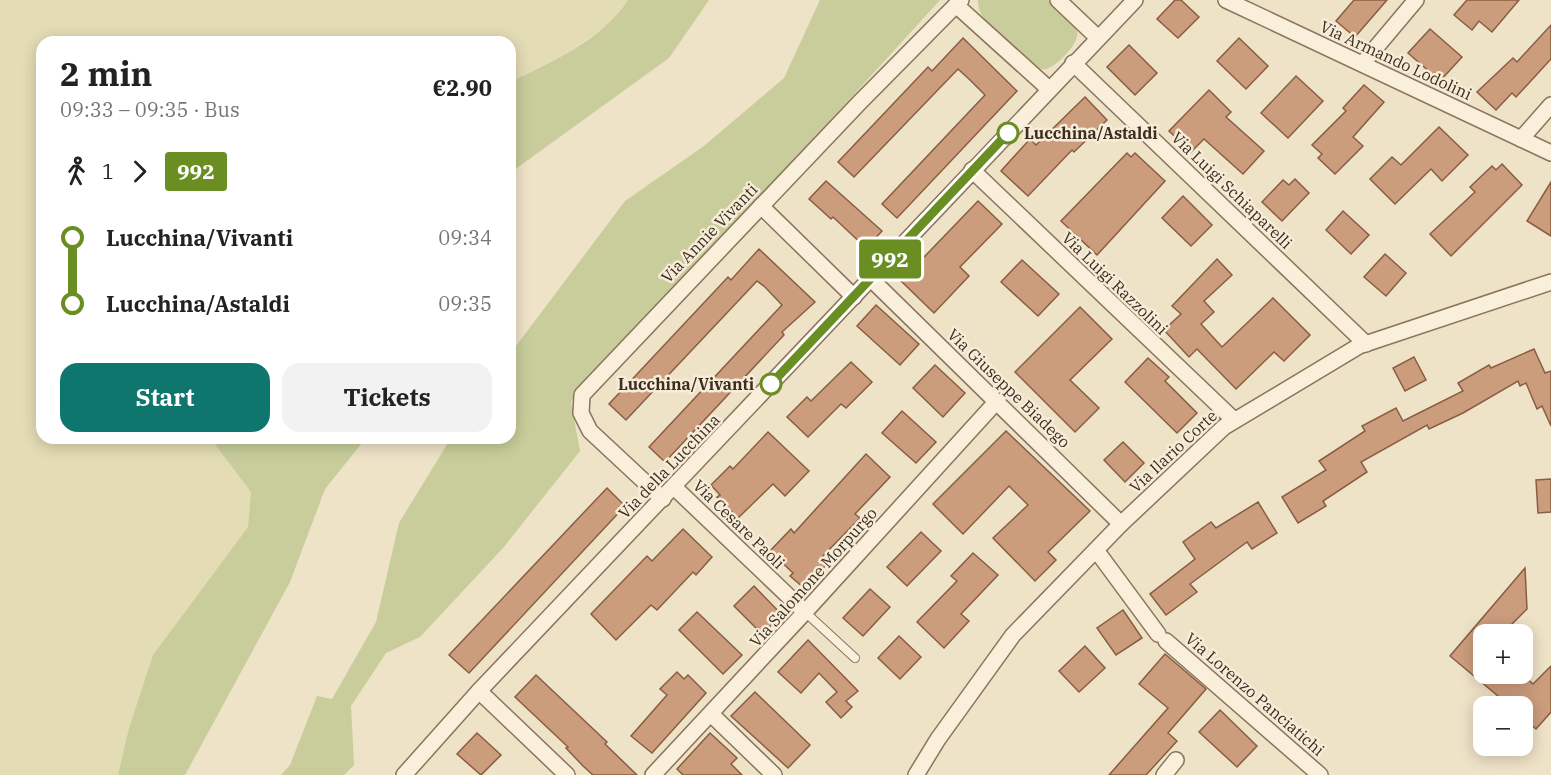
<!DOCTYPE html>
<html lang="en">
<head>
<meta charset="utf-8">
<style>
	body { margin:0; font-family:"IBM Plex Serif",serif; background:#f2f2f2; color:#222; height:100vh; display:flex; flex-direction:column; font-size:22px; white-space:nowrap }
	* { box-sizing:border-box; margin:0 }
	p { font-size:20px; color:#767676 }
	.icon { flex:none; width:33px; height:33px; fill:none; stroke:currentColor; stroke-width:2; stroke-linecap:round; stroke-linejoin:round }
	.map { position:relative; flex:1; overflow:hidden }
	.side { position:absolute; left:36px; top:36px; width:480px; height:408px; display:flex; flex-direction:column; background:#fff; border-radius:18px; box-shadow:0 3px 15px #0003 }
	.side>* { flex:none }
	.badge { padding:0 12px; border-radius:4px; font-size:21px; line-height:39px }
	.fabs { position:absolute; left:1473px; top:624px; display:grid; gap:12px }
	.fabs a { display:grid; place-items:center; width:60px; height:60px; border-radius:12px; background:#fff; box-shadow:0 3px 15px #0003; font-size:30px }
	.map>.badge { position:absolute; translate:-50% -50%; box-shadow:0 0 0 3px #fff }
	.legs { display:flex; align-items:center; gap:9px; height:66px; padding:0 24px; font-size:20px }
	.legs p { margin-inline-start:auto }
	.overview { display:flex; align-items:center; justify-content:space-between; height:102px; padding:0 24px }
	h1 { font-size:33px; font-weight:700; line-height:45px }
	.action { display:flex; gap:12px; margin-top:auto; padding:12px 24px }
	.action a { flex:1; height:69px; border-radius:18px; background:#0f766e; color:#fff; font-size:24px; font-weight:700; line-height:69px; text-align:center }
	.action a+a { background:#f2f2f2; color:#222 }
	ul { padding:0 24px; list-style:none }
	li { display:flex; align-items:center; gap:21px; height:66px; font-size:22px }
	li i { display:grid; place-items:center; width:9px; height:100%; margin:0 8px; background:currentColor }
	li i::after { content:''; width:15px; height:15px; margin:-8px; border:4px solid; border-radius:50%; background:#fff }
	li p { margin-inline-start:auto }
	li:first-child i { background:linear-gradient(#0000 50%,currentColor 0) }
	li:last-child i { background:linear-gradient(currentColor 50%,#0000 0) }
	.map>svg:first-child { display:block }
</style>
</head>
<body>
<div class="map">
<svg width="1551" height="775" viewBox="0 0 1551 775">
	<rect width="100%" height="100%" fill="#eee2c7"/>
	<!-- farmland -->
	<polygon fill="#e4dcb4" points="0,0 628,0 607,26 562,56 510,82 510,42 42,42 42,438 210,438 251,492 248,527 153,655 129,728 118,775 0,775"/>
	<!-- green -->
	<g fill="#c8cd9b">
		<path d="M628,0h81l-40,58 -159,115v-91c43,-21 91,-41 118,-82z"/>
		<polygon points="820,0 940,0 727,234 581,385 571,402 580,451 503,548 420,637 386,653 351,706 354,765 344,775 281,775 290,765 317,696 332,699 376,622 399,523 451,438 510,438 510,354 625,201 704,146 784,78"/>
		<path d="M1048,0c8,8 26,20 29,31 3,12 -18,32 -28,37 -4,2 -9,1 -14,0 -18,-16 -58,-43 -57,-68z"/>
		<polygon points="210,438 366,438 325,489 290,582 185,775 118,775 129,728 153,655 248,527 251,492"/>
	</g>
	<!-- building -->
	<g fill="#cc9d7d" stroke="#895d42" stroke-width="1.5">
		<polygon points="1175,0 1181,0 1199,17 1178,38 1157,19"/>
		<polygon points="1354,0 1387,0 1355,37 1336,21"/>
		<polygon points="1467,0 1519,0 1492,32 1479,21 1472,30 1454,15"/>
		<polygon points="1551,25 1551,59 1516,97 1512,93 1496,110 1477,92 1513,58 1517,62"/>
		<polygon points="1430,29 1462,57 1440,81 1408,53"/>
		<polygon points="963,38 1017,91 897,218 882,204 985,95 969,79 958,69 854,177 838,162 928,67 932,71"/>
		<polygon points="1239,38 1268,66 1246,89 1217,61"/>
		<polygon points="1129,45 1157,73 1135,95 1107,67"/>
		<polygon points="1296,76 1323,101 1288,138 1261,113"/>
		<polygon points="1364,85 1384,102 1353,137 1363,146 1335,174 1318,158 1322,154 1312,145 1346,111 1343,108"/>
		<polygon points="1209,90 1231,112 1226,117 1264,151 1243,174 1204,139 1191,152 1169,131"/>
		<polygon points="1085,97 1107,120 1074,152 1072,150 1028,196 1001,171 1030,139 1036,145"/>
		<polygon points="1439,127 1468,155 1442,181 1431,169 1395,204 1370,179 1392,157 1401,165"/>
		<polygon points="1127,153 1131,157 1135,153 1165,181 1097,255 1061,221"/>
		<polygon points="1502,164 1522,185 1451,256 1430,234 1475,192 1470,187 1492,166 1496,170"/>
		<polygon points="1295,179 1309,193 1282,221 1262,202 1283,180 1289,185"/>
		<polygon points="826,181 882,231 866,248 833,217 831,219 809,199"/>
		<polygon points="1551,182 1551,236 1527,221"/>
		<polygon points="1183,196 1212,225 1191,246 1162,218"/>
		<polygon points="978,201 1002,224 960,267 969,276 934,313 901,281"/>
		<polygon points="1343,211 1369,235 1351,254 1326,230"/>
		<polygon points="759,249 815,302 782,332 784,335 665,462 649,447 782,305 765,287 757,281 626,420 609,404 728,277 731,280"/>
		<polygon points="1385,254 1406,273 1386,296 1364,277"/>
		<polygon points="1217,259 1232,275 1204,301 1214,312 1201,324 1222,347 1273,298 1310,335 1284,361 1274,352 1236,389 1197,349 1189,357 1164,330 1181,314 1172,306"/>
		<polygon points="1022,260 1059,294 1038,316 1001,282"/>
		<polygon points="876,305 919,344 900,365 857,326"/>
		<polygon points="1080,307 1112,339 1070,380 1099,408 1075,432 1015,372"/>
		<polygon points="1534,349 1545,373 1551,371 1551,426 1542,406 1537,409 1526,383 1520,386 1518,381 1463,413 1429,429 1427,425 1361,462 1367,472 1323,501 1326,506 1298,523 1282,497 1326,470 1319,461 1365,431 1362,426 1396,408 1403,421 1463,391 1458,383 1489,365 1491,368"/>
		<polygon points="1414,357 1426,380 1405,391 1393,368"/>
		<polygon points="1148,358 1169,377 1165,381 1197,413 1177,433 1125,382"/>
		<polygon points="851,362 872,382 846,408 841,404 808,437 787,417 807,397 811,401"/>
		<polygon points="935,365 965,393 943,417 913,388"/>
		<polygon points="902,411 936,442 916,463 882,433"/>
		<polygon points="1006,431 1090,511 1048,552 1056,560 1035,581 993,538 1028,505 1009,486 963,534 933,504"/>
		<polygon points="768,432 809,471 785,496 773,484 738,518 717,497 720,495 711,485 730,466 733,469"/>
		<polygon points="1123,442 1144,463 1125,482 1104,460"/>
		<polygon points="866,454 890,477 855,514 860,518 821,558 827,564 804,588 790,576 793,573 770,551 791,529 794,533"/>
		<polygon points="1551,479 1551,512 1538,513 1536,480"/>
		<polygon points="607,488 625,506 469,673 449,655"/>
		<polygon points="1258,502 1277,533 1252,549 1247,542 1190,584 1197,592 1166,615 1150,594 1195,559 1183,542 1211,522 1216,528"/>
		<polygon points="683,529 712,557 696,575 693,572 657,610 651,605 616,640 591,614 647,556 652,561"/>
		<polygon points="921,532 941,551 907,586 887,567"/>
		<polygon points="973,553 998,575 961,614 969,621 944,648 917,622 957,581 951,576"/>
		<polygon points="1525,568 1527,609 1502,634 1484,634 1484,674 1522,674 1533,684 1551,666 1551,712 1536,729 1522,717 1522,706 1510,706 1450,656"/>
		<polygon points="754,586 782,615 762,634 734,606"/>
		<polygon points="870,589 890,607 863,636 843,618"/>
		<polygon points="1123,610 1142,638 1116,655 1097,628"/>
		<polygon points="697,612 742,655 723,674 679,630"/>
		<polygon points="899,636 921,657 900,679 878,658"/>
		<polygon points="808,640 858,691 846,701 852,707 841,718 826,702 837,692 819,673 801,693 778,672"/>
		<polygon points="1085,646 1105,668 1079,692 1059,671"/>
		<polygon points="1165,654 1206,689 1168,733 1177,741 1146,775 1109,775 1168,708 1139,684"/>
		<polygon points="677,672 684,679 688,675 706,693 652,753 631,736 667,695 660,689"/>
		<polygon points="536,675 607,742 605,744 637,775 593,775 583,766 566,748 568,747 515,697"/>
		<polygon points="755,692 810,745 788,768 731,716"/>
		<polygon points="1220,710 1257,746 1237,767 1199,732"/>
		<polygon points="477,733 501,755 481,775 457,754"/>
		<polygon points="710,733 737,758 731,764 742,775 683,775 677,769"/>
	</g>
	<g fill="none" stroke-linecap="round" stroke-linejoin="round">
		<defs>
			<polyline id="lane" points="805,612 855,658"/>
			<g id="street">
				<polyline points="1058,0 1097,37"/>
				<polyline points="1226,0 1551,153"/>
				<polyline points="956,5 1049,89"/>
				<polyline points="1073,63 1366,344"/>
				<polyline points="1363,63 1416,0"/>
				<polyline points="1521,139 1551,105"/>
				<polyline points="972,170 1234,420"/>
				<polyline points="761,206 854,297"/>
				<polyline points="871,279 1121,524"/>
				<polyline points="674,487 805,612"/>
				<polyline points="663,499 590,431 581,413 582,395 860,102 961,0"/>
				<polyline points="1096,550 1158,634"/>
				<polyline points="1166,641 1320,775"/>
				<polyline points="479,691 567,775"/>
				<polyline points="711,714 774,775"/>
				<polyline points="404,775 479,691 1135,0"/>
				<polyline points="653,775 805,612 997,401"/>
				<polyline points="916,775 938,739 1013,635 1121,524 1224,427 1359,346 1551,282"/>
				<polyline points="1164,775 1176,760"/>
			</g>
		</defs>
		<!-- lane casing -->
		<use href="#lane" stroke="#8a745c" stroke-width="10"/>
		<!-- street casing -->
		<use href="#street" stroke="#8a745c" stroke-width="18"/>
		<!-- lane -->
		<use href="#lane" stroke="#f9efdb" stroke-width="8"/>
		<!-- street -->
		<use href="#street" stroke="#f9efdb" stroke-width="15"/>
	</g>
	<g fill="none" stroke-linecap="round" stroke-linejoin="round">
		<defs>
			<polyline id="line-1" points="771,384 1008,133"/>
		</defs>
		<!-- line-1 casing -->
		<use href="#line-1" stroke="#fff" stroke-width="14"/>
		<!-- line-1 -->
		<use href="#line-1" stroke="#6b8e23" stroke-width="9"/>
	</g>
	<!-- markers -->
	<g fill="#fff" stroke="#6b8e23" stroke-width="3">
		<circle cx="1008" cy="133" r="10"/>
		<circle cx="771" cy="384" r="10"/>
	</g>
	<g text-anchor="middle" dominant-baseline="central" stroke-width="5" stroke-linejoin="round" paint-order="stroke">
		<!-- street labels -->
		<g font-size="16" fill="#3b2d20" stroke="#f6ecd7">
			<text transform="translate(1396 60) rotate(25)">Via Armando Lodolini</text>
			<text transform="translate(1232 190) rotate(44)">Via Luigi Schiaparelli</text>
			<text transform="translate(709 233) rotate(-46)">Via Annie Vivanti</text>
			<text transform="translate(1115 283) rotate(44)">Via Luigi Razzolini</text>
			<text transform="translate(1009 388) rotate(44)">Via Giuseppe Biadego</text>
			<text transform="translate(1173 451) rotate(-43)">Via Ilario Corte</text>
			<text transform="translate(669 466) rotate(-46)">Via della Lucchina</text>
			<text transform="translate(739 524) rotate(44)">Via Cesare Paoli</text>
			<text transform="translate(813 577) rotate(-48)">Via Salomone Morpurgo</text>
			<text transform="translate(1255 694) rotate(41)">Via Lorenzo Panciatichi</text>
		</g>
		<!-- stop labels -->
		<g font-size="16" font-weight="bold" fill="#3b2d20" stroke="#f6ecd7" text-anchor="start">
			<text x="1024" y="133">Lucchina/Astaldi</text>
			<text x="754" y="384" text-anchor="end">Lucchina/Vivanti</text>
		</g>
	</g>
</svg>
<div class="fabs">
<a>+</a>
<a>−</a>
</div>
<b class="badge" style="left:890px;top:259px;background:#6b8e23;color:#fff">992</b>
<section class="side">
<div class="overview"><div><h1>2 min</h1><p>09:33 – 09:35 · Bus</p></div><b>€2.90</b></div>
<div class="legs"><svg class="icon" aria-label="walk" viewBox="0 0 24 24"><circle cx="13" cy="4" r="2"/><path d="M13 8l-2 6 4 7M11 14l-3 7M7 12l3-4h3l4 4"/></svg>1<svg class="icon" aria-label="forward" viewBox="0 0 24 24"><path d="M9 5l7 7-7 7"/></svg><b class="badge" style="background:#6b8e23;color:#fff">992</b></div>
<ul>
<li><i style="color:#6b8e23"></i><b>Lucchina/Vivanti</b><p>09:34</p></li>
<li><i style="color:#6b8e23"></i><b>Lucchina/Astaldi</b><p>09:35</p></li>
</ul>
<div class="action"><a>Start</a><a>Tickets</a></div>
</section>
</div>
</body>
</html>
